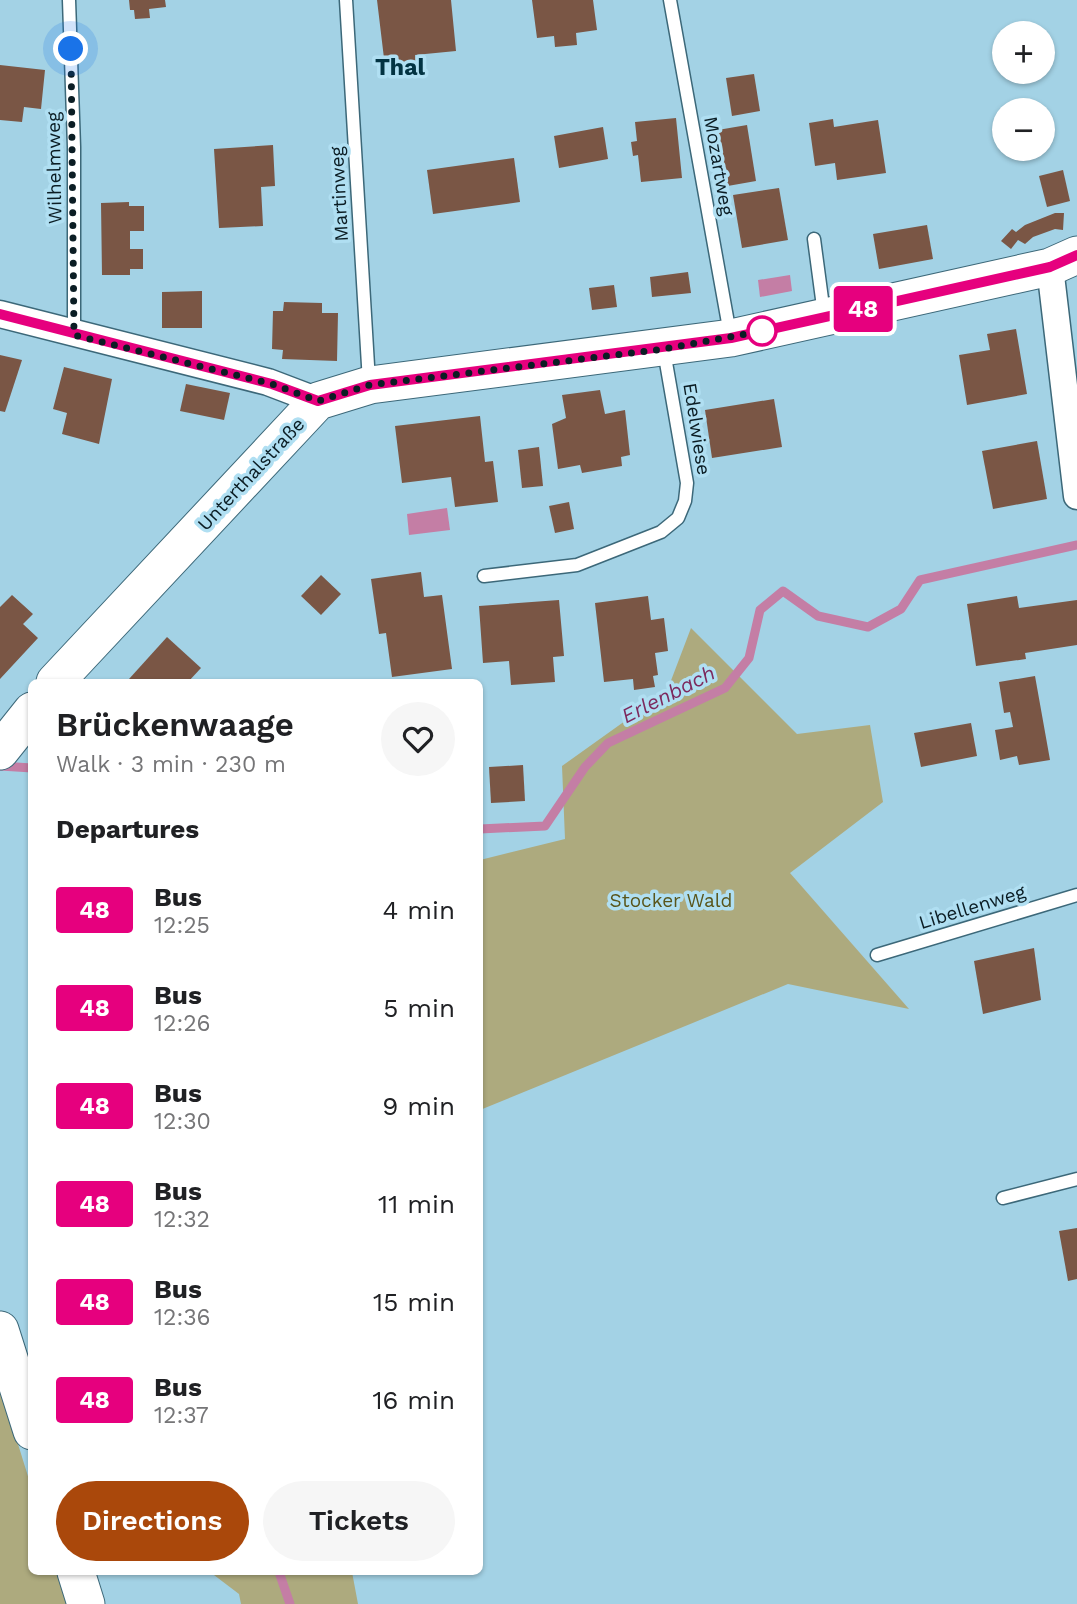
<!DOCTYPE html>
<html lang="en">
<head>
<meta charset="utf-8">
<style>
	body { margin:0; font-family:"Work Sans",sans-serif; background:#f6f6f6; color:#202124; height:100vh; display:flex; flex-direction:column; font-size:26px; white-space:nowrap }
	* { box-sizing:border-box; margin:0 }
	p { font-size:23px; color:#757577 }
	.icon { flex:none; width:38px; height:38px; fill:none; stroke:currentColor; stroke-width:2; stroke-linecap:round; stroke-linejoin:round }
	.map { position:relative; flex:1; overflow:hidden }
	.details { position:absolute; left:28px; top:679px; width:455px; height:896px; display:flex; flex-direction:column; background:#fff; border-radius:10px; box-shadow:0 2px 5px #0004 }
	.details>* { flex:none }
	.badge { padding:0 14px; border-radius:5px; font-size:24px; line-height:46px }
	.buttons { position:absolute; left:992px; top:21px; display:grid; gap:14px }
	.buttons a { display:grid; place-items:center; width:63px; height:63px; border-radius:50%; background:#fff; box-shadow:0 2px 5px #0004; font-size:35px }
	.you { position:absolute; width:35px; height:35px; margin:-18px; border:5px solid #fff; border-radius:50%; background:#1a73e8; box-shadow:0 0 0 10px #1a73e833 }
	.map>.badge { position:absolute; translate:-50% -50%; box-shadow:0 0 0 4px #fff }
	h2 { padding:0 28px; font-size:26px; line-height:63px }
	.round { display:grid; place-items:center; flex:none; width:74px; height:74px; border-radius:37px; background:#f6f6f6 }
	.headline { display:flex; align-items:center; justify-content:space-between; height:119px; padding:0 28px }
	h1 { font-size:33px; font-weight:600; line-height:52px }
	.button { display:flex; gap:14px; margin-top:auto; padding:14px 28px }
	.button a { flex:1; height:80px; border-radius:42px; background:#aa480b; color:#fff; font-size:28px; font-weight:600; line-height:80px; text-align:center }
	.button a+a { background:#f6f6f6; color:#202124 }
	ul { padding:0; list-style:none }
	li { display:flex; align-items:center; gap:21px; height:98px; padding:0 28px }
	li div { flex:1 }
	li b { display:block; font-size:26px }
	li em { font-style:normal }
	li .badge { min-width:77px; font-weight:700; text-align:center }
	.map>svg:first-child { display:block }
</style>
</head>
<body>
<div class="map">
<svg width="1077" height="1604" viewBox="0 0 1077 1604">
	<rect width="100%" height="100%" fill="#a3d2e5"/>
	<!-- green -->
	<g fill="#adaa7e">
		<polygon points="691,628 797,734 870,725 883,802 790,873 909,1009 788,984 480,1110 480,860 565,839 562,766 667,691"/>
		<polygon points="0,1386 31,1486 32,1572 58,1572 68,1604 0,1604"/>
		<polygon points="210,1572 352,1572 358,1604 241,1604 239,1594"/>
	</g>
	<!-- water -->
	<g fill="#c47ea5">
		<polygon points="790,275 792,291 760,297 758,280"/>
		<polygon points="447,508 450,530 409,535 407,514"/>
	</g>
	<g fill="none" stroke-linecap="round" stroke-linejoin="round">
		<!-- stream -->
		<g stroke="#c47ea5" stroke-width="9">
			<polyline points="0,766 32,768"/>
			<polyline points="480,829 545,826 585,767 608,743 725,688 749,658 760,610 783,591 818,616 868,627 901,609 920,580 1077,545"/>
			<polyline points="279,1572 290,1604"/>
		</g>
	</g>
	<!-- building -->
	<g fill="#7a5645">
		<polygon points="129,0 165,0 166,7 149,9 150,18 135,19 134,10 130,10"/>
		<polygon points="377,0 451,0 456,51 415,55 417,72 386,75"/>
		<polygon points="532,0 593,0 597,30 576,33 577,45 555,47 554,36 537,38"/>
		<polygon points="0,65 45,70 41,109 24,107 22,122 0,120"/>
		<polygon points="754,74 760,111 732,116 726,78"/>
		<polygon points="676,118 682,178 641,182 638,155 633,156 631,142 637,141 635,122"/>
		<polygon points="833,119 834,127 878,120 886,173 837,180 835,163 815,166 809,123"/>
		<polygon points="747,125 756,181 722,187 712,131"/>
		<polygon points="603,127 608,159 559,168 554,136"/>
		<polygon points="273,145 275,186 261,187 263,226 219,228 214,149"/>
		<polygon points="514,158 520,202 433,214 427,170"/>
		<polygon points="1063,170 1070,201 1047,207 1039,176"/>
		<polygon points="779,188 788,240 742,248 733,195"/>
		<polygon points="129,202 129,206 144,206 144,231 130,231 130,249 143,249 143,269 130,269 130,275 102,275 101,203"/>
		<polygon points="1055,213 1064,213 1063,230 1055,229 1033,237 1025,244 1018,240 1011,249 1001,241 1012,229 1016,232 1025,225"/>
		<polygon points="927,225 933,259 879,269 873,234"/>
		<polygon points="688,272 691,293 652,297 650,277"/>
		<polygon points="614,285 617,307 592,310 589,288"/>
		<polygon points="202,291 202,328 162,328 162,292"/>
		<polygon points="284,302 322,303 322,313 338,313 337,361 282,359 283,350 272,349 273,311 283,311"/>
		<polygon points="1016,329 1027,394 967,405 959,355 990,350 987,334"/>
		<polygon points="0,355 22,360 5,412 0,411"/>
		<polygon points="64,367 112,379 99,444 62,434 67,413 53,409"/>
		<polygon points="186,384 230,393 224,420 180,411"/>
		<polygon points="600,390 605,414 625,410 630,455 621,457 622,466 582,473 580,465 558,469 552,424 566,418 562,395"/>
		<polygon points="774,399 782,447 712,458 705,410"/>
		<polygon points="480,416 485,462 493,461 498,502 455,507 451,477 402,483 395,426"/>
		<polygon points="1037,441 1047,499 993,509 982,451"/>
		<polygon points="539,447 543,486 522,488 518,450"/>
		<polygon points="569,502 574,529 555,533 549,506"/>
		<polygon points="421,572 424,597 442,595 452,669 392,677 386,633 379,634 371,579"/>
		<polygon points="321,575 341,594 321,615 301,596"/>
		<polygon points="12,595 33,614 23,624 38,638 0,679 0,607"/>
		<polygon points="648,596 651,620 664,618 668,651 655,653 658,675 653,676 655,687 634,690 633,679 604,682 595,603"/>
		<polygon points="1017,596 1019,608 1077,600 1077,645 1025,653 1026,659 976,666 967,604"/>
		<polygon points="559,600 564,656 553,657 555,682 511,685 509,661 483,663 479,606"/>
		<polygon points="167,637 201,668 188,682 133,682 129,679"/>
		<polygon points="1035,676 1050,760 1019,765 1017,756 1000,760 995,730 1013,727 1010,712 1004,713 999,682"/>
		<polygon points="971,723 977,756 921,767 914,733"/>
		<polygon points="523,765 525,801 491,803 489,767"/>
		<polygon points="1034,948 1041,1000 983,1014 974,961"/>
		<polygon points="1077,1228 1077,1279 1068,1281 1059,1231"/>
	</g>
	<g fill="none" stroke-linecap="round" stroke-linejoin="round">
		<defs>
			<g id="lane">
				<polyline points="69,0 74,147 74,334"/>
				<polyline points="346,0 369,382"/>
				<polyline points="670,0 730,334"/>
				<polyline points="814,239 824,314"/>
				<polyline points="484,576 577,565 661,532 678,518 685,501 687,483 664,351"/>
				<polyline points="877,955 1077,895"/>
				<polyline points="1003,1198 1077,1179"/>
			</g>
			<g id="street">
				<polyline points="1050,267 1077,496"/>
				<polyline points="0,314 268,382 318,401"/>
			</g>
			<g id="secondary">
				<polyline points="55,682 318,401 370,385 731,338 1050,267 1077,255"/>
				<polyline points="0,751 32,711"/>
				<polyline points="0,1330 32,1431"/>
				<polyline points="76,1572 86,1604"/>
			</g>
		</defs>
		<!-- lane casing -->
		<use href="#lane" stroke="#3c6879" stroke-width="15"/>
		<!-- street casing -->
		<use href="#street" stroke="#3c6879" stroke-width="29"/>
		<!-- secondary casing -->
		<use href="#secondary" stroke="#3c6879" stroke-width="39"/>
		<!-- lane -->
		<use href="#lane" stroke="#fff" stroke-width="12"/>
		<!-- street -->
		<use href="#street" stroke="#fff" stroke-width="26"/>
		<!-- secondary -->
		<use href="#secondary" stroke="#fff" stroke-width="37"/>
	</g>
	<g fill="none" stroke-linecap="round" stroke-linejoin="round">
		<defs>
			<polyline id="line" points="0,314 272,384 318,401 370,385 731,338 1050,267 1077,255"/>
		</defs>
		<!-- line casing -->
		<use href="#line" stroke="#fff" stroke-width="16"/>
		<!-- line -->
		<use href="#line" stroke="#e6007e" stroke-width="10"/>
		<!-- walk -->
		<polyline stroke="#0b1d24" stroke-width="7" stroke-dasharray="0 12.6" points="71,49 74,335 272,384 318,401 370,385 664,349 768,330 762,331"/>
	</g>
	<!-- markers -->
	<circle fill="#fff" stroke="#e6007e" stroke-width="3.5" cx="762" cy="331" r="14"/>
	<g text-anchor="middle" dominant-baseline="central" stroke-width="7" stroke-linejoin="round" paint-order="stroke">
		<!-- street labels -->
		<g font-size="19" fill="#0b1d24" stroke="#b0dff2">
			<text transform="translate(719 166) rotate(80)">Mozartweg</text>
			<text transform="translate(54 168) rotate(-91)">Wilhelmweg</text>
			<text transform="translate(339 194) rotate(-93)">Martinweg</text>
			<text transform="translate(697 429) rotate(81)">Edelwiese</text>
			<text transform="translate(251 474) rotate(-47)">Unterthalstraße</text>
			<text transform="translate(972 907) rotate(-17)">Libellenweg</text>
		</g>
		<!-- park labels -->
		<g font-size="19" fill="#59551b" stroke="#b0dff2">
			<text x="671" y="900">Stocker Wald</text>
		</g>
		<!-- water labels -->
		<g font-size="21" font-style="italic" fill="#7d2a5e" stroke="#b0dff2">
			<text transform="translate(668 694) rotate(-27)">Erlenbach</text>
		</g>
		<!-- quarter labels -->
		<g font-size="23" font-weight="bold" fill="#023342" stroke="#b0dff2">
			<text x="400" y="67">Thal</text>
		</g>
	</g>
</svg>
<div class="buttons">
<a>+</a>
<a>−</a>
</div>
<div class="you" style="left:71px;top:49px"></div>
<b class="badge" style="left:863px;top:309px;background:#e6007e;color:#fff">48</b>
<section class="details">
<div class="headline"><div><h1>Brückenwaage</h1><p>Walk · 3 min · 230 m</p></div><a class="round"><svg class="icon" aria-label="heart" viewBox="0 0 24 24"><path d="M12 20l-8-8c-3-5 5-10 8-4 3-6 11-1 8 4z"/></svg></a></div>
<h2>Departures</h2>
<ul>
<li><span class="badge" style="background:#e6007e;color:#fff">48</span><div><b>Bus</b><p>12:25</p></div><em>4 min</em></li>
<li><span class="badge" style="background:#e6007e;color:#fff">48</span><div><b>Bus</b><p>12:26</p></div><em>5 min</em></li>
<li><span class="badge" style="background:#e6007e;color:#fff">48</span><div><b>Bus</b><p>12:30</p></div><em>9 min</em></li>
<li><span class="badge" style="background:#e6007e;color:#fff">48</span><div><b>Bus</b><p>12:32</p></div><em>11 min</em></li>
<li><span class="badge" style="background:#e6007e;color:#fff">48</span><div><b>Bus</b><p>12:36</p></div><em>15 min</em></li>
<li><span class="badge" style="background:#e6007e;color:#fff">48</span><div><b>Bus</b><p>12:37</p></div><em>16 min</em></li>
</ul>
<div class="button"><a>Directions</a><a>Tickets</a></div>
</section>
</div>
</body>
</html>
